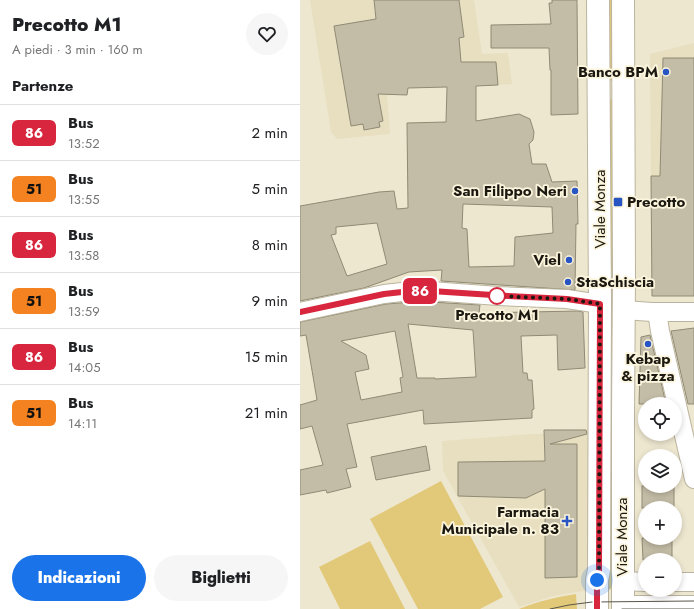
<!DOCTYPE html>
<html lang="it">
<head>
<meta charset="utf-8">
<style>
	body { margin:0; font-family:Jost,sans-serif; background:#f6f6f6; color:#202124; height:100vh; display:flex; flex-direction:column; font-size:15px; white-space:nowrap }
	* { box-sizing:border-box; margin:0 }
	p { font-size:13px; color:#757577 }
	.icon { flex:none; width:22px; height:22px; fill:none; stroke:currentColor; stroke-width:2; stroke-linecap:round; stroke-linejoin:round }
	.map { position:relative; flex:1; overflow:hidden }
	.sheet { display:flex; flex-direction:column; background:#fff; width:300px }
	.sheet>* { flex:none }
	.badge { padding:0 8px; border-radius:6px; font-size:14px; line-height:26px }
	.controls { position:absolute; left:338px; top:397px; display:grid; gap:8px }
	.controls a { display:grid; place-items:center; width:44px; height:44px; border-radius:50%; background:#fff; box-shadow:0 2px 6px #0003; font-size:20px }
	.you { position:absolute; width:20px; height:20px; margin:-10px; border:3px solid #fff; border-radius:50%; background:#1a73e8; box-shadow:0 0 0 6px #1a73e833 }
	.map>.badge { position:absolute; translate:-50% -50%; box-shadow:0 0 0 2px #fff }
	h2 { padding:0 12px; font-size:15px; line-height:36px }
	.round { display:grid; place-items:center; flex:none; width:42px; height:42px; border-radius:21px; background:#f6f6f6 }
	.summary { display:flex; align-items:center; justify-content:space-between; height:68px; padding:0 12px }
	h1 { font-size:19px; font-weight:800; line-height:30px }
	.cta { display:flex; gap:8px; margin-top:auto; padding:8px 12px }
	.cta a { flex:1; height:46px; border-radius:24px; background:#1a73e8; color:#fff; font-size:16px; font-weight:800; line-height:46px; text-align:center }
	.cta a+a { background:#f6f6f6; color:#202124 }
	ul { padding:0; list-style:none }
	li { display:flex; align-items:center; gap:12px; height:56px; padding:0 12px; border-top:1px solid #e0e0e0 }
	li div { flex:1 }
	li b { display:block; font-size:15px }
	li em { font-style:normal }
	li .badge { min-width:44px; font-weight:700; text-align:center }
	main { display:flex; flex:1; min-height:0 }
	.map>svg:first-child { display:block }
</style>
</head>
<body>
<main>
<section class="sheet">
<div class="summary"><div><h1>Precotto M1</h1><p>A piedi · 3 min · 160 m</p></div><a class="round"><svg class="icon" aria-label="heart" viewBox="0 0 24 24"><path d="M12 20l-8-8c-3-5 5-10 8-4 3-6 11-1 8 4z"/></svg></a></div>
<h2>Partenze</h2>
<ul>
<li><span class="badge" style="background:#d7263d;color:#fff">86</span><div><b>Bus</b><p>13:52</p></div><em>2 min</em></li>
<li><span class="badge" style="background:#f58220;color:#111">51</span><div><b>Bus</b><p>13:55</p></div><em>5 min</em></li>
<li><span class="badge" style="background:#d7263d;color:#fff">86</span><div><b>Bus</b><p>13:58</p></div><em>8 min</em></li>
<li><span class="badge" style="background:#f58220;color:#111">51</span><div><b>Bus</b><p>13:59</p></div><em>9 min</em></li>
<li><span class="badge" style="background:#d7263d;color:#fff">86</span><div><b>Bus</b><p>14:05</p></div><em>15 min</em></li>
<li><span class="badge" style="background:#f58220;color:#111">51</span><div><b>Bus</b><p>14:11</p></div><em>21 min</em></li>
</ul>
<div class="cta"><a>Indicazioni</a><a>Biglietti</a></div>
</section>
<div class="map">
<svg width="394" height="609" viewBox="0 0 394 609">
	<rect width="100%" height="100%" fill="#eee7d0"/>
	<!-- built -->
	<g fill="#e8dfc0">
		<polygon points="10,0 174,0 182,54 208,53 212,84 198,85 108,88 107,95 87,94 90,134 37,139 31,132"/>
		<polygon points="394,43 394,296 352,296 350,54"/>
		<polygon points="299,429 292,591 283,591 253,596 219,607 143,471 142,441 232,434 244,434 244,430"/>
	</g>
	<!-- green -->
	<g fill="#e2c979">
		<polygon points="309,0 314,0 313,80 311,81 309,78"/>
		<polygon points="312,99 314,102 315,271 309,270 308,102 310,100"/>
		<polygon points="310,428 313,428 315,590 309,589 309,431"/>
		<polygon points="141,481 203,597 180,609 118,609 70,519"/>
		<polygon points="70,541 105,609 40,609 19,567"/>
		<path d="M276,594l1,15h-58c19,-8 38,-12 57,-15z"/>
	</g>
	<!-- building -->
	<g fill="#c3bca6" stroke="#908a75" fill-rule="evenodd">
		<path d="M74,0h85l5,37 -5,1 2,24h35l2,23 -22,1v35l43,-7 11,5 4,13 -1,8 -4,4 3,20h14l6,18 25,-1 1,43h-2l-1,66 -134,-9 1,-11 -33,2 -45,16 -64,13v-95l79,-14 15,-1 3,18 11,-1 -1,-85 39,-1 1,-35 -39,1 -1,7 -29,-1 5,27 -4,1 1,5 -16,3 -1,-6 -12,2 -17,-100 42,-7zM163,204l89,3 1,26 -38,4 -1,29 -45,1 -2,-38 -5,-1zM77,223l10,41 -40,12 -16,-41 5,-1v-7z"/>
		<polygon points="252,0 277,0 278,114 251,115 251,70 250,70 249,48 191,48 191,25 251,24 249,3 252,3"/>
		<polygon points="363,58 394,58 394,296 352,296 351,176 360,176"/>
		<path d="M112,302h19l49,3 -1,8 99,-2 5,1 2,56 -27,2 -1,-35 -36,1 2,37h4l1,7h4l2,29 -2,1v8l-108,6 -1,-14 -76,14 10,43 -11,2 5,18 -24,6 -1,-3 -26,5v-25l23,-5 -11,-39 -12,3v-24l17,-5 -11,-65 -6,1v-14l86,-18zM108,324l65,6 3,47 -41,2v-1h-18zM95,331l8,46 -3,1 2,14 -41,8 -6,-28 14,-3 -3,-14 -25,-14z"/>
		<polygon points="394,328 394,404 388,404 371,331"/>
		<polygon points="350,335 366,404 339,404 341,337"/>
		<polygon points="244,430 286,430 287,434 250,444 277,444 277,577 245,578 245,489 226,498 158,496 158,462 245,461"/>
		<polygon points="126,446 130,470 76,480 71,457"/>
		<rect x="342" y="486" width="32" height="22"/>
		<polygon points="342,538 372,538 372,560 343,560"/>
	</g>
	<g fill="none" stroke-linecap="round" stroke-linejoin="round">
		<defs>
			<g id="minor">
				<polyline points="324,310 352,312 394,312"/>
				<polyline points="0,312 84,294 111,291 131,291 198,296 267,299 300,304"/>
				<polyline points="357,312 360,331 394,479"/>
				<polyline points="322,581 345,582"/>
				<polyline points="375,582 394,582"/>
				<polyline points="323,605 394,605"/>
			</g>
			<g id="major">
				<polyline points="297,609 297,580 299,570 300,304 298,0"/>
				<polyline points="323,609 323,417 324,276 323,0"/>
			</g>
		</defs>
		<!-- minor casing -->
		<use href="#minor" stroke="#bbb49e" stroke-width="20"/>
		<!-- major casing -->
		<use href="#major" stroke="#bbb49e" stroke-width="24"/>
		<!-- minor -->
		<use href="#minor" stroke="#fff" stroke-width="18"/>
		<!-- major -->
		<use href="#major" stroke="#fff" stroke-width="22"/>
		<!-- tram -->
		<g stroke="#595549" stroke-width="1">
			<polyline points="250,609 269,605 292,602 394,601"/>
			<polyline points="322,609 394,609"/>
		</g>
	</g>
	<g fill="none" stroke-linecap="round" stroke-linejoin="round">
		<defs>
			<polyline id="line" points="0,312 84,294 111,291 131,291 208,296 267,299 300,304 299,570 297,580 297,609"/>
		</defs>
		<!-- line casing -->
		<use href="#line" stroke="#fff" stroke-width="9"/>
		<!-- line -->
		<use href="#line" stroke="#d7263d" stroke-width="6"/>
		<!-- walk -->
		<polyline stroke="#1a1810" stroke-width="4" stroke-dasharray="0 7.2" points="197,296 267,299 300,304 299,570 297,580"/>
	</g>
	<!-- markers -->
	<g fill="#2954c3" stroke="#fcf5dd" stroke-width="1.5">
		<circle cx="366" cy="72" r="4"/>
		<circle cx="275" cy="191" r="4"/>
		<rect x="313" y="197" width="10" height="10" rx="2"/>
		<circle cx="269" cy="260" r="4"/>
		<circle cx="268" cy="282" r="4"/>
		<circle cx="348" cy="344" r="4"/>
		<path d="M265 515h4v4h4v4h-4v4h-4v-4h-4v-4h4z"/>
	</g>
	<circle fill="#fff" stroke="#d7263d" stroke-width="2" cx="197" cy="296" r="8"/>
	<g text-anchor="middle" dominant-baseline="central" stroke-width="3.5" stroke-linejoin="round" paint-order="stroke">
		<!-- poi labels -->
		<g font-size="15" font-weight="bold" fill="#1a1810" stroke="#fcf5dd" text-anchor="end">
			<text x="358" y="72">Banco BPM</text>
			<text x="267" y="191">San Filippo Neri</text>
			<text x="327" y="202" text-anchor="start">Precotto</text>
			<text x="261" y="260">Viel</text>
			<text x="276" y="282" text-anchor="start">StaSchiscia</text>
			<text x="348" y="359" text-anchor="middle">Kebap<tspan x="348" dy="17">&amp; pizza</tspan></text>
			<text x="259" y="512">Farmacia<tspan x="259" dy="17">Municipale n. 83</tspan></text>
		</g>
		<!-- street labels -->
		<g font-size="15" fill="#1a1810" stroke="#fcf5dd">
			<text transform="translate(300 209) rotate(-90)">Viale Monza</text>
			<text transform="translate(322 537) rotate(-90)">Viale Monza</text>
		</g>
		<!-- stop labels -->
		<g font-size="15" font-weight="bold" fill="#1a1810" stroke="#fcf5dd">
			<text x="197" y="315">Precotto M1</text>
		</g>
	</g>
</svg>
<div class="controls">
<a><svg class="icon" aria-label="locate" viewBox="0 0 24 24"><circle cx="12" cy="12" r="6"/><path d="M12 2v4M12 18v4M2 12h4M18 12h4"/></svg></a>
<a><svg class="icon" aria-label="layers" viewBox="0 0 24 24"><path d="M12 4l9 5-9 5-9-5zM3 14l9 5 9-5"/></svg></a>
<a>+</a>
<a>−</a>
</div>
<div class="you" style="left:297px;top:580px"></div>
<b class="badge" style="left:120px;top:291px;background:#d7263d;color:#fff">86</b>
</div>
</main>
</body>
</html>
